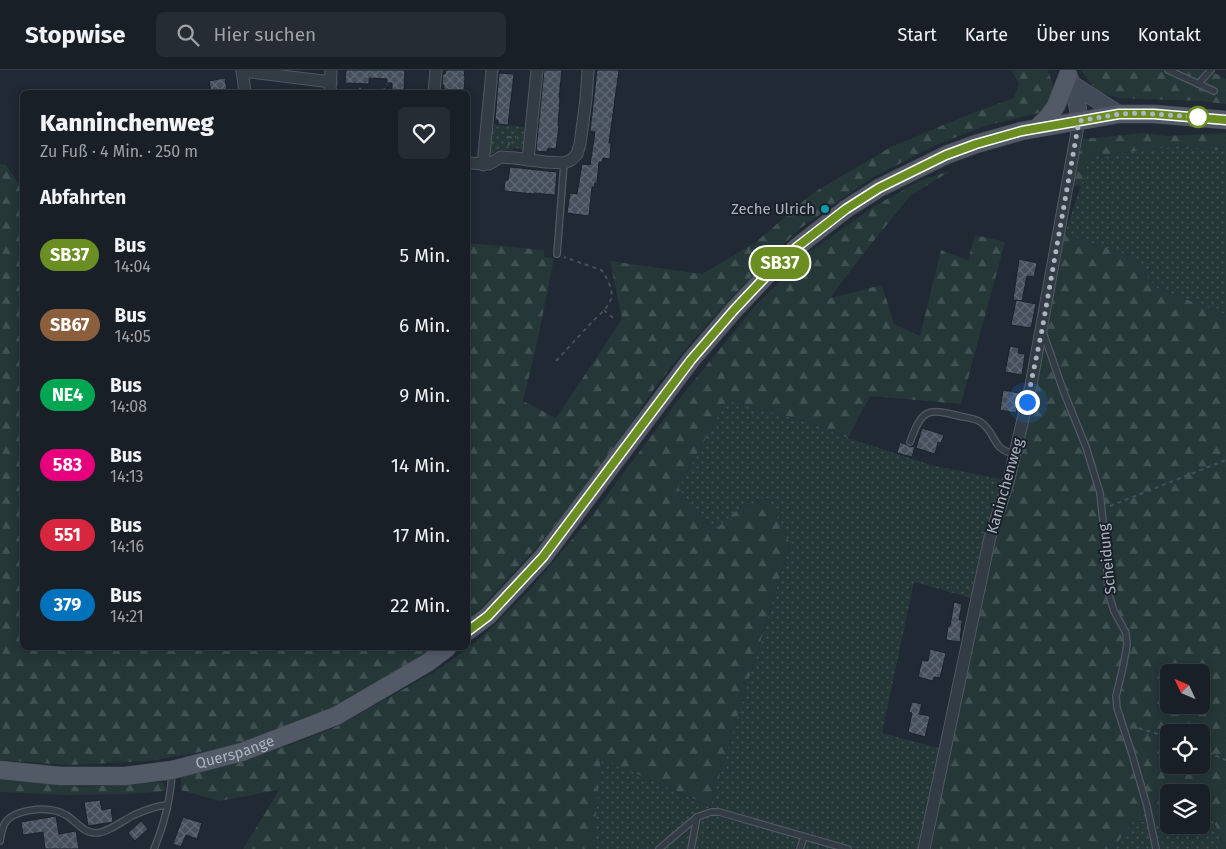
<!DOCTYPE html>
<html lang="de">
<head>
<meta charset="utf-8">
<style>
	body { margin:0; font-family:"Fira Sans",sans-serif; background:#252c33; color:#f1f3f6; height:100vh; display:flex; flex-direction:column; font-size:19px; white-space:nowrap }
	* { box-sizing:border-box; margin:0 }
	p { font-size:16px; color:#9fa2a7 }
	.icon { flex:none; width:28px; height:28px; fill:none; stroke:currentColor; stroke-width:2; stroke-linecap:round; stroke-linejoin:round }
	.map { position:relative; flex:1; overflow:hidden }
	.details { position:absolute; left:20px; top:20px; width:450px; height:560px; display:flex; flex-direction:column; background:#181f27; border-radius:8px; box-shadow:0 2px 12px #0003,0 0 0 1px #363d44 }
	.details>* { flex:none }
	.badge { padding:0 10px; border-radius:16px; font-size:18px; line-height:32px }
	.needle { width:32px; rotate:314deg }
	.tools { position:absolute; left:1160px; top:594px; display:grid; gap:10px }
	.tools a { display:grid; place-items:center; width:50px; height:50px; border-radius:8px; background:#181f27; box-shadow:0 2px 12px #0003,0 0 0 1px #363d44; font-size:25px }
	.you { position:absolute; width:25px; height:25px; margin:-12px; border:4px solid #fff; border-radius:50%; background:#1a73e8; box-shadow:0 0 0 8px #1a73e833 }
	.map>.badge { position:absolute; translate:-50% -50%; box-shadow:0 0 0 2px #fff }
	h2 { padding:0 20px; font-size:19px; line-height:45px }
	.round { display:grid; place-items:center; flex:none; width:52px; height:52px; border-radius:8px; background:#252c33 }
	.overview { display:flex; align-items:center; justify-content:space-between; height:85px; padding:0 20px }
	h1 { font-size:24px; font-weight:800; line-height:38px }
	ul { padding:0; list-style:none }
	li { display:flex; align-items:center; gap:15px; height:70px; padding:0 20px }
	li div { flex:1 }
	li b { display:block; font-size:19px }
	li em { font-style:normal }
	li .badge { min-width:55px; font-weight:700; text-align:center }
	header { display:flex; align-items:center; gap:30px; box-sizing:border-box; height:70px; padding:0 25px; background:#181f27; border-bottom:1px solid #363d44 }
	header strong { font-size:24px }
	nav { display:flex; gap:28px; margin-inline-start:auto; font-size:18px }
	.search { width:350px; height:45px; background:#252c33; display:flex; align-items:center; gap:12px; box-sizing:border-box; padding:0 18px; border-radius:8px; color:#9fa2a7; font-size:19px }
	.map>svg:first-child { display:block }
</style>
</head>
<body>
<header>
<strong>Stopwise</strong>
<div class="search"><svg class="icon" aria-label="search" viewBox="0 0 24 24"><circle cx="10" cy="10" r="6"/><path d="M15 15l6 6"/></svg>Hier suchen</div>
<nav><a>Start</a><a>Karte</a><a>Über uns</a><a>Kontakt</a></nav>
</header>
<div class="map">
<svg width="1226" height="779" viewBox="0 0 1226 779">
	<defs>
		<pattern id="grass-dots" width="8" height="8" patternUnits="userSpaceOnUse" patternTransform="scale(1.25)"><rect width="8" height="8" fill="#253737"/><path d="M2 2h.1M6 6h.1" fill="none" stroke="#425252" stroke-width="1.8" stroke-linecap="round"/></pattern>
		<pattern id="forest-firs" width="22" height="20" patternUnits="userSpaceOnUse" patternTransform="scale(1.25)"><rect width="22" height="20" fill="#253737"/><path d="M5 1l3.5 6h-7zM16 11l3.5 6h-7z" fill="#425252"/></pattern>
		<pattern id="building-cross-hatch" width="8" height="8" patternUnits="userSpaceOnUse" patternTransform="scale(1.25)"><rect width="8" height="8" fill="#46505d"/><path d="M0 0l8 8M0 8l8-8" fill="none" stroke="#5e6773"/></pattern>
	</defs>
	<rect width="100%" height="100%" fill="#202934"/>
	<!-- grass -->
	<g fill="url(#grass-dots)">
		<polygon points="492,54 524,57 523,79 513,78 513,80 499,80 492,83 487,79"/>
		<polygon points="1179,76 1226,81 1226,245 1157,218 1128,185 1065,164 1090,87"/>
		<polygon points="727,330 811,353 848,368 931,395 1005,410 986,467 971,528 914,512 882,663 942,679 920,779 855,779 710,737 693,746 689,779 593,779 601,687 710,737 790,475 768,428 738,439 714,461 678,418"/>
		<polygon points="1201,739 1208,741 1222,769 1217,779 1113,779 1133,751 1169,753 1169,755 1201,755"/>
		<polygon points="713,745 838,779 695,779 701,747"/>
	</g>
	<!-- forest -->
	<g fill="url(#forest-firs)" fill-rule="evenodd">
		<polygon points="1011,0 1048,0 1053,16 1054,25 1049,34 1038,43 985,56 936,75 875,106 837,132 798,160 729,230 694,269 656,316 597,405 537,477 481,538 468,549 468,173 544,180 544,187 554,188 537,273 523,331 556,348 622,249 610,191 702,204 756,172 813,123 891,77 965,46 1014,28 1019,13"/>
		<path d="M1081,0h128l17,9v25l-26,-3 -80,-3c-22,-5 -27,-10 -39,-28z"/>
		<polygon points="1144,63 1166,66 1226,63 1226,81 1179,76 1090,87 1081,116 1073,116 1083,69"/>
		<polygon points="0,94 6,95 22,119 22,578 432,578 384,612 331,641 239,675 150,691 69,695 0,690"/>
		<polygon points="952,100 910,126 868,178 830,228 882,215 894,254 920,266 941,180 968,190 975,165 1005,172 961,334 870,326 848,368 811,353 727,330 678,418 714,461 738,439 768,428 790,474 710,737 694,729 601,688 593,779 243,779 279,720 219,731 181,720 181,704 242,691 295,673 338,656 436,601 468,578 484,565 526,524 586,453 679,329 755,236 809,182 873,137 919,111"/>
		<path d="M1065,164l63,21 29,33 69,27v534h-9l5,-10 -13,-27 -8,-3v-17h-32v31l-36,-2 -20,28h-182l27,-148 36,-165 19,-53zM1169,602h32v33h-32zM1169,662h32v33h-32z"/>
		<polygon points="0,708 80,717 163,712 166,721 129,724 69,725 0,722"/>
	</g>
	<!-- building -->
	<g fill="url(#building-cross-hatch)" stroke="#1b222b">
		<polygon points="346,0 405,0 404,20 392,20 392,13 387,13 387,9 369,8 369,14 345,13"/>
		<polygon points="446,0 465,0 464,6 465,6 464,21 444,19 444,15 442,14 443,4 445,4"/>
		<polygon points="544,0 562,0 559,28 560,28 558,56 559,56 556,79 548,78 547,82 536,81"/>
		<polygon points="597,0 619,0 609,73 611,73 610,89 603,88 602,92 599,92 597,113 595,113 594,117 592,117 589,146 567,143 570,123 577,124 582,94 590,95 595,62 590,61"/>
		<polygon points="499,3 514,4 508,55 498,54 498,50 495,50"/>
		<polygon points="225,8 227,22 211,22 209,11"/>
		<polygon points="510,97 557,102 555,125 534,123 534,124 504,121 505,110 508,110"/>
		<polygon points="1019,189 1037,193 1034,207 1027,206 1022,231 1013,230"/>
		<polygon points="1016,230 1036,234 1031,258 1011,255"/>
		<polygon points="1010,276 1019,278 1018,283 1025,284 1022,305 1005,302"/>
		<polygon points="1003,320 1019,323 1016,343 1000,340"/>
		<polygon points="922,358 944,365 941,373 938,372 935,384 916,378"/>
		<polygon points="900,372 909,376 915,377 912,387 897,383"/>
		<polygon points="954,532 962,534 959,550 962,550 960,572 946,570 948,556 950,556"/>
		<polygon points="930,579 946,583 940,608 934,607 933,611 918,607 922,590 928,591"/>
		<polygon points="912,632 922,634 919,644 930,646 925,667 908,662 912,643 909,642"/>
		<polygon points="100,730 102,740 111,738 113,752 88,756 84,732"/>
		<polygon points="56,746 59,764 76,761 79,779 45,779 43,762 23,765 21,752"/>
		<polygon points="183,747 202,753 197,769 186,765 181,777 173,774"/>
		<polygon points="141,751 148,759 135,771 128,763"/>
	</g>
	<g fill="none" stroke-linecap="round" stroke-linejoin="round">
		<defs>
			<g id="service">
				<polyline points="1168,0 1214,21"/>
				<polyline points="1198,14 1211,0"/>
				<polyline points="557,184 564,93"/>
				<polyline points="1043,262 1063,320 1086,377 1100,423 1106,479 1108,522 1114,541 1126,563 1127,575 1123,597 1116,626 1117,638 1132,684 1147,736 1156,779"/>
				<path d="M910,372c12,-33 17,-34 49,-26 8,2 17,2 23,7 15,12 10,27 33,31"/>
				<path d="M0,771c1,-6 2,-13 5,-18 8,-13 38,-16 51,-12 3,0 7,3 10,4 10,6 17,18 30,18 11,0 28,-13 38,-18 11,-5 21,-9 33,-10"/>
				<path d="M154,779c10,-24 17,-51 18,-78"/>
				<polyline points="659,779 697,747 711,742 719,742 848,779"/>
				<polyline points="691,779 697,747"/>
				<polyline points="800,779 804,767"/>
			</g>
			<g id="minor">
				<polyline points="242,0 245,22"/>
				<polyline points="242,1 331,12"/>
				<polyline points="330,22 331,0"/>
				<polyline points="434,22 436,0"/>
				<polyline points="528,90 537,0"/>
				<polyline points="468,93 489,94 501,87 515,88 545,92 564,93 571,90 577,84 580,74 586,29 588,0"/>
				<polyline points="483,95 492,0"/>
				<polyline points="924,779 990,467 1008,413 1031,315 1079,51"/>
			</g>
			<g id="secondary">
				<polyline points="1070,9 1078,38 1079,51"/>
				<polyline points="1072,14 1119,44"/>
			</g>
			<g id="primary">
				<polyline points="1037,58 1049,46 1056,36 1068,5"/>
				<polyline points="468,561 488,546 543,487 691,290 734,240 769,203 797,177 846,139 879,118 946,85 976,74 1022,61 1119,44 1154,44 1226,50"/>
				<path id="s1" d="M0,700l61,6h64l47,-6 70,-18 94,-36 91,-53 20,-15"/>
			</g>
		</defs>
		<!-- service casing -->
		<use href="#service" stroke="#515863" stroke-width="8"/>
		<!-- minor casing -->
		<use href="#minor" stroke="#515863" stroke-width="13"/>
		<!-- secondary casing -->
		<use href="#secondary" stroke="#515863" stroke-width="18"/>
		<!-- primary casing -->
		<use href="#primary" stroke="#3d444e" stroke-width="19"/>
		<!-- path -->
		<g stroke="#415254" stroke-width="2" stroke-dasharray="4 4" stroke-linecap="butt">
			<polyline points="360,22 360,16"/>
			<polyline points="383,22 387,14"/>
			<polyline points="507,67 516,67"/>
			<polyline points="508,76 511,67"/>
			<polyline points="604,240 613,248"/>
			<path d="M556,291c12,-13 23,-25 35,-38 7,-7 17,-15 20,-24 3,-8 -5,-24 -10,-29l-37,-13"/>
			<polyline points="1110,436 1226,390"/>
			<polyline points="1131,656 1169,667"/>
			<polyline points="1201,679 1226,690"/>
		</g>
		<!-- service -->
		<use href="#service" stroke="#333b44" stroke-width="5.5"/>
		<!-- minor -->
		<use href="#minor" stroke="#333b44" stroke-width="11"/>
		<!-- secondary -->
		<use href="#secondary" stroke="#414a57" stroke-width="16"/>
		<!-- primary -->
		<use href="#primary" stroke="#515a65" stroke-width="18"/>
	</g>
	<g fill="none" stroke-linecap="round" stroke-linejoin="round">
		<defs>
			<polyline id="line" points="468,561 488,546 543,487 691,290 734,240 769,203 797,177 846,139 879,118 946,85 976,74 1022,61 1119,44 1154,44 1226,50"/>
		</defs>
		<!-- line casing -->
		<use href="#line" stroke="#fff" stroke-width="11"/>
		<!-- line -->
		<use href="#line" stroke="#6b8e23" stroke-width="8"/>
		<!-- walk -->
		<polyline stroke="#adb5c2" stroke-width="5" stroke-dasharray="0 9" points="1027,332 1042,260 1079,51 1119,44 1139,43 1198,47"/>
	</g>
	<!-- markers -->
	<circle fill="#fff" stroke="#6b8e23" stroke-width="2.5" cx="1198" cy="47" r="10"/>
	<circle fill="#0f9aa8" stroke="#192029" stroke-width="2" cx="825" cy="139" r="5"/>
	<g text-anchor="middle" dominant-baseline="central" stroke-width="4" stroke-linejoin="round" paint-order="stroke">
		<!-- poi labels -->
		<g font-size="15" fill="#adb5c2" stroke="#192029" text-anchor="end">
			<text x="815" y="139">Zeche Ulrich</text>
		</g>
		<!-- street labels -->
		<g font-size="15" fill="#adb5c2" stroke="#192029">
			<text transform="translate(1005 416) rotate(-74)">Kaninchenweg</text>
			<text transform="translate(1107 489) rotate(-96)">Scheidung</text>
			<text stroke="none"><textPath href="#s1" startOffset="238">Querspange</textPath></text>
		</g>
	</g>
</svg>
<div class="tools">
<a><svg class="needle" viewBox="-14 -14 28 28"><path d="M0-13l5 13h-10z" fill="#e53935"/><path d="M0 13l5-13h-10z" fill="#9fa2a7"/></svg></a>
<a><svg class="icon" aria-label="locate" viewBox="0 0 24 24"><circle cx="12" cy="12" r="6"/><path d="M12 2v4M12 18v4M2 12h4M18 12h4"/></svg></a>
<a><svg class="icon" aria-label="layers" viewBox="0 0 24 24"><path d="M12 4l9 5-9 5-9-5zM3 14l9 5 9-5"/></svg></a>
</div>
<div class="you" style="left:1027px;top:332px"></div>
<b class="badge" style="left:780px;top:193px;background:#6b8e23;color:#fff">SB37</b>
<section class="details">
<div class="overview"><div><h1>Kanninchenweg</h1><p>Zu Fuß · 4 Min. · 250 m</p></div><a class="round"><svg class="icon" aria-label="heart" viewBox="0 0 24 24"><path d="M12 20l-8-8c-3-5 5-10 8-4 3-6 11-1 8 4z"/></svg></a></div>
<h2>Abfahrten</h2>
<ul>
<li><span class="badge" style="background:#6b8e23;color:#fff">SB37</span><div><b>Bus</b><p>14:04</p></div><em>5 Min.</em></li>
<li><span class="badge" style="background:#8b5e3c;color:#fff">SB67</span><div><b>Bus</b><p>14:05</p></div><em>6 Min.</em></li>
<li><span class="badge" style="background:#00a651;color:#fff">NE4</span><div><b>Bus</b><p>14:08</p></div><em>9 Min.</em></li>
<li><span class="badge" style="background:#e6007e;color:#fff">583</span><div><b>Bus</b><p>14:13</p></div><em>14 Min.</em></li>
<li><span class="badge" style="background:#d7263d;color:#fff">551</span><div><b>Bus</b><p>14:16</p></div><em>17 Min.</em></li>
<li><span class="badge" style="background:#0072bc;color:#fff">379</span><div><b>Bus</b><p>14:21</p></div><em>22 Min.</em></li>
</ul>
</section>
</div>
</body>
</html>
